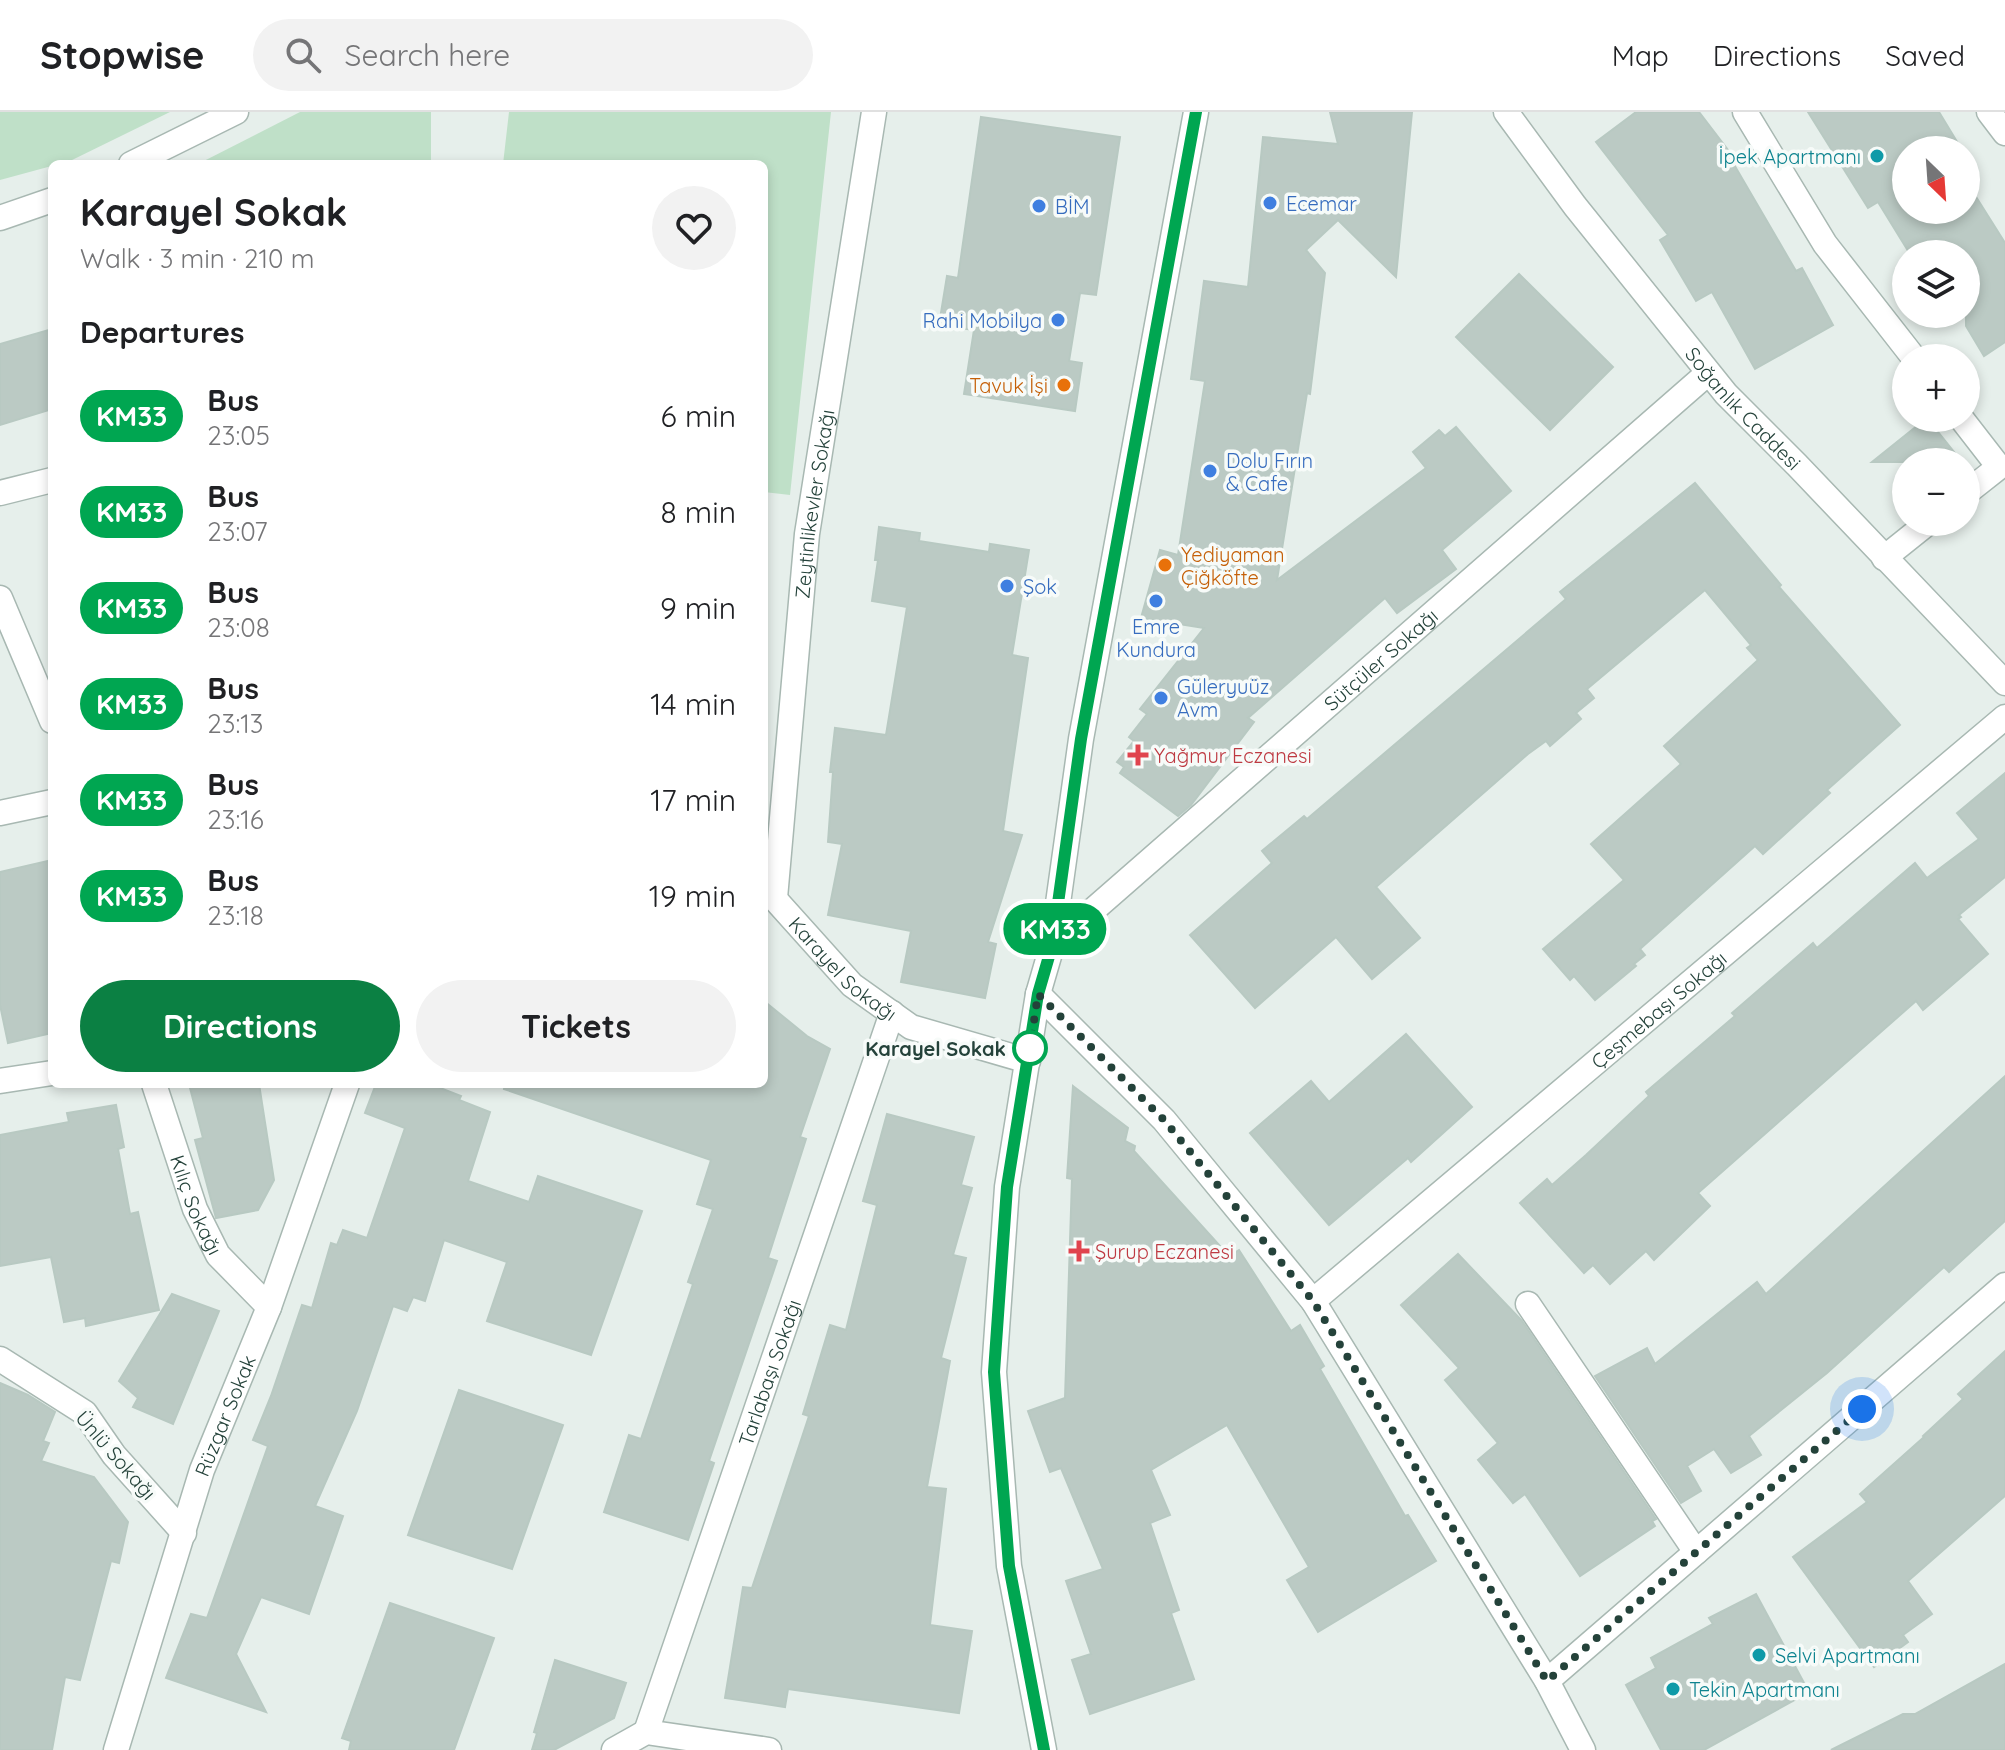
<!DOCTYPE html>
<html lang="en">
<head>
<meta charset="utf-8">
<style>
	body { margin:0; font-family:Quicksand,sans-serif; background:#f2f2f2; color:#202124; height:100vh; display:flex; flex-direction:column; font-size:30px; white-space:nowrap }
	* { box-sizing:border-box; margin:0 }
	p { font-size:26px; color:#757577 }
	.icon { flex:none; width:44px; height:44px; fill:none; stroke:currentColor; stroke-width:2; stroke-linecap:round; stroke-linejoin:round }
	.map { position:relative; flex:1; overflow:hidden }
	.side { position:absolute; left:48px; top:48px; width:720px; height:928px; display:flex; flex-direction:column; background:#fff; border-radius:12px; box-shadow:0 4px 12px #0003 }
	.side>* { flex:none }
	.badge { padding:0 16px; border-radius:26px; font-size:28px; line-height:52px }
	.needle { width:52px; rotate:155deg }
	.tools { position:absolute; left:1892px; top:24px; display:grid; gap:16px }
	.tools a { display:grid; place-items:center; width:88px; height:88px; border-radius:50%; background:#fff; box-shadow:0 4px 12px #0003; font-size:40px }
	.you { position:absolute; width:40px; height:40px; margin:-20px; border:6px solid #fff; border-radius:50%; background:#1a73e8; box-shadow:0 0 0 12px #1a73e833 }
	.map>.badge { position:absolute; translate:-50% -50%; box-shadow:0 0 0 4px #fff }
	h2 { padding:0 32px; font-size:30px; line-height:72px }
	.round { display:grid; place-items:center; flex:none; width:84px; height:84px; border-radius:42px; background:#f2f2f2 }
	.summary { display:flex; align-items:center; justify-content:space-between; height:136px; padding:0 32px }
	h1 { font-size:38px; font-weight:700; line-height:60px }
	.cta { display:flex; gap:16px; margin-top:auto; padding:16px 32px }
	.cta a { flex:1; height:92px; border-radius:48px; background:#0b8043; color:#fff; font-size:32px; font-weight:700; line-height:92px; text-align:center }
	.cta a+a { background:#f2f2f2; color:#202124 }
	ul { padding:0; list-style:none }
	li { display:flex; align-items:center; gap:24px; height:96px; padding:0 32px }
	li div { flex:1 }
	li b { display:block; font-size:30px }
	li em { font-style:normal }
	li .badge { min-width:88px; font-weight:700; text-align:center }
	header { display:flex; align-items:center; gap:48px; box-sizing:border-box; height:112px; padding:0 40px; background:#fff; border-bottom:2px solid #e0e0e0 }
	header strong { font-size:38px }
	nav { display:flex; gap:44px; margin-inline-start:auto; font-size:28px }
	.search { width:560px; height:72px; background:#f2f2f2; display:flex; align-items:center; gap:20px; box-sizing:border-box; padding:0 28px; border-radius:44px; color:#757577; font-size:30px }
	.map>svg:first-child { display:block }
</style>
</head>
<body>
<header>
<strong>Stopwise</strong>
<div class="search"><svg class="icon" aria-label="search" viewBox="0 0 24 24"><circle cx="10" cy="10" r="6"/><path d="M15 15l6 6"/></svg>Search here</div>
<nav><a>Map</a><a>Directions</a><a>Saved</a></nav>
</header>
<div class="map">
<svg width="2005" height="1638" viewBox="0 0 2005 1638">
	<rect width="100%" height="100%" fill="#e6efeb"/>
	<!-- green -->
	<g fill="#bfe0c8">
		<polygon points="0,0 170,0 70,49 0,68"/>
		<polygon points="300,0 431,0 431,52 198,52"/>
		<polygon points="509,0 831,0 790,383 764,380 764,52 503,52"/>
	</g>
	<!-- building -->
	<g fill="#bbcac4" stroke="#b8c9c2" stroke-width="2">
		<polygon points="1330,0 1412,0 1396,165 1338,108 1306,138 1325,161 1310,282 1307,281 1277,468 1426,356 1413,340 1439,318 1445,324 1456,315 1511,379 1442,438 1456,457 1397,501 1385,486 1248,606 1254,610 1191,693 1178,704 1120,661 1124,655 1117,650 1134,629 1129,625 1147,602 1140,597 1204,516 1141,506 1160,438 1178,443 1205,269 1191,267 1204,169 1248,175 1263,25 1338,32"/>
		<polygon points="1636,0 1699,0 1731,42 1729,44 1796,159 1802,156 1833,213 1755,257 1712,180 1696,189 1660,128 1668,123 1596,30"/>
		<polygon points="1808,0 1939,0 1962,38 1906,38 1906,98 1966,98 1966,69 2005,131 2005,230 1984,244 1966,214 1966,142 1910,142 1878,90 1868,96"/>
		<polygon points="981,5 1120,25 1096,183 1080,181 1069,249 1082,251 1075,299 964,282 974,218 939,213 947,164 958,166"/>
		<polygon points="1519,162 1613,255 1550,318 1456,225"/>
		<polygon points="52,217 52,297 0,313 0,232"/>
		<polygon points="1927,306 1962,350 1872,350"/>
		<polygon points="1695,371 1781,473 1779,475 1900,613 1827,678 1830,681 1763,742 1755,734 1640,837 1645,843 1634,852 1636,854 1595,888 1574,864 1570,868 1543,837 1624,768 1591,732 1681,652 1664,634 1758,548 1747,536 1751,533 1705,478 1587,577 1594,586 1576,601 1581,607 1550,634 1546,629 1528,642 1376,775 1420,826 1372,867 1336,825 1255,896 1190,823 1272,751 1262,739 1304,704 1307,707 1566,487 1560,480"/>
		<polygon points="879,415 920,421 919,429 989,440 990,432 1029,438 1012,543 1028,546 1003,719 1022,723 988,830 996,832 985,886 901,870 911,819 828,803 842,732 828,730 833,660 830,660 835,616 886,623 907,495 872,489 878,448 875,448"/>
		<polygon points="2005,661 2005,765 1959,803 1961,805 1958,807 1988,842 1923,898 1916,889 1698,1081 1710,1094 1654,1148 1646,1139 1610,1172 1593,1153 1584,1161 1520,1091 1547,1067 1552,1073 1586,1043 1649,984 1646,980 1735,904 1732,901 1813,831 1817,836 1915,751 1927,766 1979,727 1957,701"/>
		<polygon points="52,748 52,921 8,931 0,893 0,760"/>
		<polygon points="764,889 807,924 830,937 800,1025 806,1027 768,1146 777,1149 709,1349 714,1351 688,1428 604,1400 629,1323 641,1327 693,1172 688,1170 713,1097 697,1092 711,1048 504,977 505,972 764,972"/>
		<polygon points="1406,922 1472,995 1411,1050 1408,1046 1329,1113 1250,1021 1311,969 1329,990"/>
		<polygon points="2005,964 2005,1109 1949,1160 1944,1155 1827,1261 1749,1324 1761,1343 1731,1361 1714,1337 1687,1354 1701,1379 1681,1391 1595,1264 1647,1236 1655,1252 1757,1170 1766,1182"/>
		<polygon points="189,972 259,972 274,1068 258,1098 216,1106 195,1028 203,1026"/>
		<polygon points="376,972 430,972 461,984 459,988 490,1000 468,1069 529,1090 538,1064 642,1099 591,1243 487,1209 507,1150 444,1128 425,1189 413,1185 407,1199 393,1194 357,1299 315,1394 343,1404 309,1502 261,1485 236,1542 266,1600 166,1566 191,1502 207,1506 268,1334 253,1328 271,1284 302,1193 312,1196 331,1131 337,1133 343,1118 367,1126 405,1016 365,1001"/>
		<polygon points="1073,974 1128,1016 1125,1029 1135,1034 1134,1039 1229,1144 1239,1138 1291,1219 1300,1213 1324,1254 1320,1257 1405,1404 1408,1403 1436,1449 1318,1520 1287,1468 1309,1455 1227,1313 1151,1358 1170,1403 1150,1411 1179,1498 1171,1501 1194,1567 1090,1602 1072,1548 1091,1542 1066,1469 1103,1457 1061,1356 1050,1360 1028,1299 1065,1286 1072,1067 1067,1066"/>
		<polygon points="116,993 124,1035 118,1037 130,1102 138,1100 159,1198 86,1214 85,1206 64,1210 51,1145 0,1154 0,1023 69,1010 67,1001"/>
		<polygon points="887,1002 974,1025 961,1073 972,1076 953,1143 966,1146 941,1246 950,1249 927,1375 946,1377 930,1513 972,1519 959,1601 788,1577 785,1595 725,1586 743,1475 752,1476 809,1304 803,1302 830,1213 846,1218 877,1093 863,1089"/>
		<polygon points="1458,1142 1522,1209 1656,1407 1652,1409 1655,1414 1580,1464 1525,1382 1513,1391 1478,1348 1498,1331 1445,1268 1459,1256 1401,1193"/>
		<polygon points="172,1182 219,1199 173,1312 133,1295 138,1286 119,1269"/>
		<polygon points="2005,1239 2005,1384 1908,1469 1932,1502 1903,1523 1908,1530 1874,1555 1793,1445 1867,1390 1860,1382 1924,1325 1923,1324 1963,1287 1958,1282"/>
		<polygon points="0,1271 28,1283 55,1300 43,1329 49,1331 41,1349 94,1365 128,1410 119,1451 111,1449 80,1568 65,1565 52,1638 0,1638"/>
		<polygon points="459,1278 563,1313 512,1457 408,1423"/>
		<polygon points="1756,1482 1809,1580 1704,1638 1661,1638 1626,1573 1656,1556 1651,1546 1713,1512 1709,1506"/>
		<polygon points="390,1491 494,1526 454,1638 349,1638 351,1629 342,1626"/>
		<polygon points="555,1548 626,1571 614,1606 554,1638 532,1638 537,1621 534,1620"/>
		<polygon points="2005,1552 2005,1638 1831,1638 1903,1602 1915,1602"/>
	</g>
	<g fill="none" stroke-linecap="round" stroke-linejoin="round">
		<defs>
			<g id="minor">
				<path id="s1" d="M1506,0l69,94 151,188 71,71 208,218"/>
				<polyline points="1745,0 1825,132 1914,246"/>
				<polyline points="1989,0 2005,21"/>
				<polyline points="131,52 236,0"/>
				<polyline points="0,106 52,88"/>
				<polyline points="1961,306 1999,355 1966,381"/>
				<polyline points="0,381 52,368"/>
				<polyline points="1884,446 1929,410"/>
				<polyline points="0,486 52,609"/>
				<polyline points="0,701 52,690"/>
				<path id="s2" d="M764,775l88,98 59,42 117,34"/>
				<path id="s3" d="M775,786l32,-364 67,-422"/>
				<path id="s4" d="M1052,834l656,-573"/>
				<polyline points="1038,882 1164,1008 1313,1189 1547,1569 1583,1638"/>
				<polyline points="0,969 52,961"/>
				<path id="s5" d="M154,972l41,125 23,46 51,52"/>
				<path id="s6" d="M1313,1189l692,-584"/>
				<polyline points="1528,1192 1696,1440"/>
				<polyline points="0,1247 85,1301 114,1343 184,1421"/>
				<polyline points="1547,1569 2005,1173"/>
				<path id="s7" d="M646,1620l246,-719"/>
				<path id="s8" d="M116,1638l86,-280 67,-163 78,-223"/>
				<polyline points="614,1638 646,1620 769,1638"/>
				<polyline points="1044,1638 1009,1454 994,1260 1007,1075 1038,882 1052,834 1081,627 1196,0"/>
			</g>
		</defs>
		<!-- minor casing -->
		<use href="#minor" stroke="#a8b8b2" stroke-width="27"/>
		<!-- minor -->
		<use href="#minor" stroke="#fff" stroke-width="24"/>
	</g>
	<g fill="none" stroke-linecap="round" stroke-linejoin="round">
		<defs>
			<polyline id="line" points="1044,1638 1009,1454 994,1260 1007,1075 1038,882 1052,834 1081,627 1196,0"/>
		</defs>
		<!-- line casing -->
		<use href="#line" stroke="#fff" stroke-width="18"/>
		<!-- line -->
		<use href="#line" stroke="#00a651" stroke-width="12"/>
		<!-- walk -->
		<polyline stroke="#24423a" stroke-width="8" stroke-dasharray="0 14.4" points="1030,936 1038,882 1164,1008 1313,1189 1547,1569 1862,1297"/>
	</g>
	<!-- markers -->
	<g fill="#0f9aa8" stroke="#f7fbf9" stroke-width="3">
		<circle cx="1877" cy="44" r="8"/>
		<circle cx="1759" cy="1543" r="8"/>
		<circle cx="1673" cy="1577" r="8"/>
	</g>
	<g fill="#3f7fe0" stroke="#f7fbf9" stroke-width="3">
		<circle cx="1270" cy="91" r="8"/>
		<circle cx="1039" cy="94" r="8"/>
		<circle cx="1058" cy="208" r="8"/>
		<circle cx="1210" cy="359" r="8"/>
		<circle cx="1007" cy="474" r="8"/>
		<circle cx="1156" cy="489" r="8"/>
		<circle cx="1161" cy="586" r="8"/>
	</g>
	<g fill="#e8710a" stroke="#f7fbf9" stroke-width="3">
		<circle cx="1064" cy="273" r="8"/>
		<circle cx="1165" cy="453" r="8"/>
	</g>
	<g fill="#e0444e" stroke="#f7fbf9" stroke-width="3">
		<path d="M1134 631h8v8h8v8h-8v8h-8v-8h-8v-8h8z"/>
		<path d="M1075 1127h8v8h8v8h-8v8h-8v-8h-8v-8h8z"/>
	</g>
	<circle fill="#fff" stroke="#00a651" stroke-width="4" cx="1030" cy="936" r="16"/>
	<g text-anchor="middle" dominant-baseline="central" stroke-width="7" stroke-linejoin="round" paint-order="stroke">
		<!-- culture labels -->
		<g font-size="20" fill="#0d838f" stroke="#f7fbf9" text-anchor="start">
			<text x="1861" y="44" text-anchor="end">İpek Apartmanı</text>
			<text x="1775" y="1543">Selvi Apartmanı</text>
			<text x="1689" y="1577">Tekin Apartmanı</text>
		</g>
		<!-- shop labels -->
		<g font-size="20" fill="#366cbe" stroke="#f7fbf9" text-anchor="start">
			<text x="1286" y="91">Ecemar</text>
			<text x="1055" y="94">BİM</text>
			<text x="1042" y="208" text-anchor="end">Rahi Mobilya</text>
			<text x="1226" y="348">Dolu Fırın<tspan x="1226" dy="23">&amp; Cafe</tspan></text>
			<text x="1023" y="474">Şok</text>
			<text x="1156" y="514" text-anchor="middle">Emre<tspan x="1156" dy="23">Kundura</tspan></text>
			<text x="1177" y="574">Güleryuüz<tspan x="1177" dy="23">Avm</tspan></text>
		</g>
		<!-- food labels -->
		<g font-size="20" fill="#c56008" stroke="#f7fbf9" text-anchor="end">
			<text x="1048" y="273">Tavuk İşi</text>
			<text x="1181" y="442" text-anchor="start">Yediyaman<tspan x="1181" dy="23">Çiğköfte</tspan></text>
		</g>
		<!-- street labels -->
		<g font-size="20" fill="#24423a" stroke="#f7fbf9">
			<text stroke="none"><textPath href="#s1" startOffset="380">Soğanlık Caddesi</textPath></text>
			<text stroke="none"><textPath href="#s3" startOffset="396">Zeytinlikevler Sokağı</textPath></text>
			<text stroke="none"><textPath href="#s4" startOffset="436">Sütçüler Sokağı</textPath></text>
			<text stroke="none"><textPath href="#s2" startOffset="114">Karayel Sokağı</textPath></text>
			<text stroke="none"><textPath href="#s6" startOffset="452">Çeşmebaşı Sokağı</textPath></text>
			<text stroke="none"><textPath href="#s5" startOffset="128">Kılıç Sokağı</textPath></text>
			<text stroke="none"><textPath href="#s7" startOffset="380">Tarlabaşı Sokağı</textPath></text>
			<text stroke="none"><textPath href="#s8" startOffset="352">Rüzgar Sokak</textPath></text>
			<text transform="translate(116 1343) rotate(49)">Ünlü Sokağı</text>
		</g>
		<!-- health labels -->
		<g font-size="20" fill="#be3a42" stroke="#f7fbf9" text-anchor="start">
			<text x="1154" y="643">Yağmur Eczanesi</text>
			<text x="1095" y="1139">Şurup Eczanesi</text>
		</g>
		<!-- stop labels -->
		<g font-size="20" font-weight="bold" fill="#24423a" stroke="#f7fbf9" text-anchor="end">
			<text x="1006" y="936">Karayel Sokak</text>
		</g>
	</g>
</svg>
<div class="tools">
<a><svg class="needle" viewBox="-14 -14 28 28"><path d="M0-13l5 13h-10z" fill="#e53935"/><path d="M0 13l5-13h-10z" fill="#757577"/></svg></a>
<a><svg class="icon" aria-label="layers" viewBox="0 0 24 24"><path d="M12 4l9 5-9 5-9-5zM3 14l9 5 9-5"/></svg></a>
<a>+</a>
<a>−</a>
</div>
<div class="you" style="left:1862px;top:1297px"></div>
<b class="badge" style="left:1055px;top:817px;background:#00a651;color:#fff">KM33</b>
<section class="side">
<div class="summary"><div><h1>Karayel Sokak</h1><p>Walk · 3 min · 210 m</p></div><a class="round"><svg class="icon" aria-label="heart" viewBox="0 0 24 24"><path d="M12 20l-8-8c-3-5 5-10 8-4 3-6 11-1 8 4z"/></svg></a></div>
<h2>Departures</h2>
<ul>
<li><span class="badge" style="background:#00a651;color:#fff">KM33</span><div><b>Bus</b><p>23:05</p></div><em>6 min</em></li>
<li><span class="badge" style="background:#00a651;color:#fff">KM33</span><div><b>Bus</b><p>23:07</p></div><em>8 min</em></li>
<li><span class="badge" style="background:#00a651;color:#fff">KM33</span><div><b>Bus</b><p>23:08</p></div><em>9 min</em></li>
<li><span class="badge" style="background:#00a651;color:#fff">KM33</span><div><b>Bus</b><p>23:13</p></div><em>14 min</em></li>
<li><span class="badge" style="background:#00a651;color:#fff">KM33</span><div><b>Bus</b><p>23:16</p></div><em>17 min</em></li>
<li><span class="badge" style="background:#00a651;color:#fff">KM33</span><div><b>Bus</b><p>23:18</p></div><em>19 min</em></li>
</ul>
<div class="cta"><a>Directions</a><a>Tickets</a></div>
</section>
</div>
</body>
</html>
